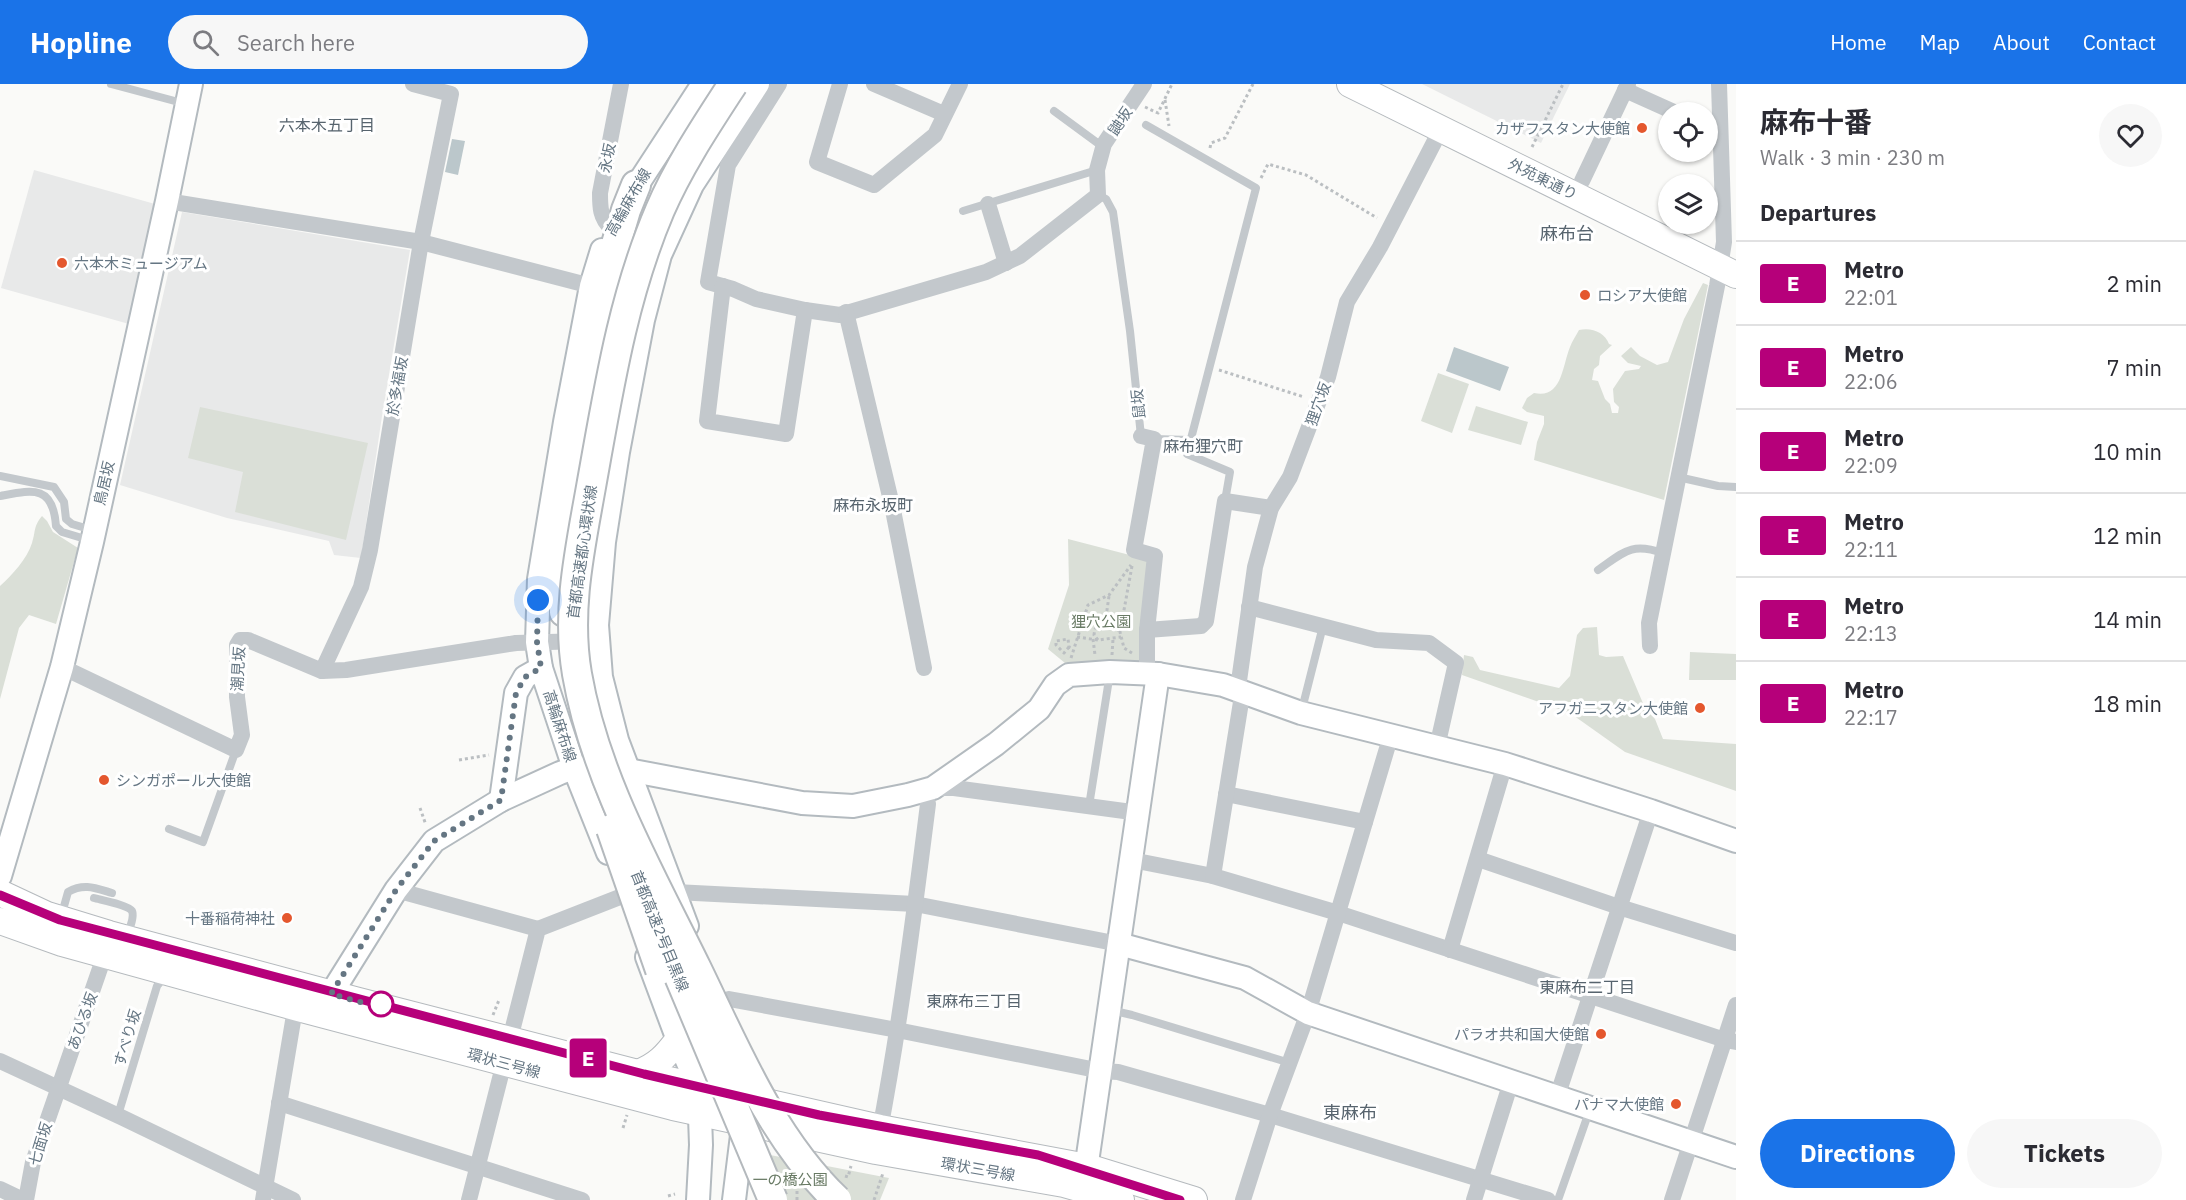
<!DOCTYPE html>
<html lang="en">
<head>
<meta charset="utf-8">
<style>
	body { margin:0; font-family:"IBM Plex Sans","Noto Sans JP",sans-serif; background:#f7f7f7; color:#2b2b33; height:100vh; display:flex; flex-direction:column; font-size:22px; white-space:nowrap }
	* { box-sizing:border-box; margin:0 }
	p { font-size:20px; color:#7c7c81 }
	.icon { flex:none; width:33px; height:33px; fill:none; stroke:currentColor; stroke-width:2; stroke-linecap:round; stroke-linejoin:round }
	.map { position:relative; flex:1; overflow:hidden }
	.drawer { display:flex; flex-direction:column; background:#fff; width:450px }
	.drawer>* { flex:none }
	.badge { padding:0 12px; border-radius:4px; font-size:21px; line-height:39px }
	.fabs { position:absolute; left:1658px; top:18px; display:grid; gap:12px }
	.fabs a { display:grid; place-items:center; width:60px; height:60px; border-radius:50%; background:#fff; box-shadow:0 2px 4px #0004; font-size:30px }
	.you { position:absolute; width:30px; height:30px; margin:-15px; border:4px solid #fff; border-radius:50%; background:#1a73e8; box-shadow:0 0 0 9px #1a73e833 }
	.map>.badge { position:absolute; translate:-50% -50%; box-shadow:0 0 0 3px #fff }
	h2 { padding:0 24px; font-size:22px; line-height:54px }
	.round { display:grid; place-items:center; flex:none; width:63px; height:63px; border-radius:32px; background:#f7f7f7 }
	.overview { display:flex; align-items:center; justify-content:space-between; height:102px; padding:0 24px }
	h1 { font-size:28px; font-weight:700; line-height:45px }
	.cta { display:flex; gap:12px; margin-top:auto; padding:12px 24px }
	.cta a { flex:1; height:69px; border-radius:36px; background:#1a73e8; color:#fff; font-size:24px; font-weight:700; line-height:69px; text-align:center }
	.cta a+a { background:#f7f7f7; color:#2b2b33 }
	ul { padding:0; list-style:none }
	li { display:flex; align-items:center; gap:18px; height:84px; padding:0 24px; border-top:2px solid #e1e1e2 }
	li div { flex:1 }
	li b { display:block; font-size:22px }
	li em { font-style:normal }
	li .badge { min-width:66px; font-weight:700; text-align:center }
	header { display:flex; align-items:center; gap:36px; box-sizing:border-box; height:84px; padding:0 30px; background:#1a73e8; color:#fff }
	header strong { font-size:28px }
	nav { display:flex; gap:33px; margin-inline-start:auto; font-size:21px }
	.search { width:420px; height:54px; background:#f7f7f7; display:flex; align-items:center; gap:15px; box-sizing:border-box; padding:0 21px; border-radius:33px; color:#7c7c81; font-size:22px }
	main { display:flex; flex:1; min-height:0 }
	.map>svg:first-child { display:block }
</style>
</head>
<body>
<header>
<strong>Hopline</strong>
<div class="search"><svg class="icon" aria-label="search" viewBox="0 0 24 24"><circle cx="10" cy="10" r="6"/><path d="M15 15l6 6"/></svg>Search here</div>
<nav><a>Home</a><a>Map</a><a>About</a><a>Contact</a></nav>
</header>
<main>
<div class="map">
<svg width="1736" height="1116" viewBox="0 0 1736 1116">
	<rect width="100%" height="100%" fill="#fafaf8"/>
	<!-- built -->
	<g fill="#e8e9e9">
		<polygon points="1422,0 1570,0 1541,59"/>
		<polygon points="34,86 155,120 129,240 1,204"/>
		<polygon points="182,128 410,166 382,332 361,474 334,471 329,457 227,434 120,401"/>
	</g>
	<!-- green -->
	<g fill="#dadfd7">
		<path d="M1703,199l5,2 -44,215 -130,-40 3,-18 7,-18v-8l-17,-4 -5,-4 5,-10 7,-5c28,6 28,-26 36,-46 2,-6 6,-11 9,-17 12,-3 26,2 30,14l3,1 -12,11 -1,9 -5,4 -2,11 6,1 7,18 5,5 2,9h6l1,-6 -5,-5 -1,-13 12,-18 14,-2 2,-3 -13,-3 -7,-7 10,-9 9,9 17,9 11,-3 16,-43z"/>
		<polygon points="1438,289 1469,300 1452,349 1421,337"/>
		<polygon points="1476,322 1528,338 1521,361 1468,346"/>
		<polygon points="200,323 368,359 346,456 235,428 243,388 188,374"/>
		<path d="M42,432l5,5 6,11 25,16 -22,76 -27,-9 -10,13 -19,71v-113c12,-11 27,-27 32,-43 4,-12 1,-16 10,-27z"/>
		<polygon points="1068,455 1149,476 1142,579 1065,579 1048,565 1069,501"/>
		<polygon points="1597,543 1599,571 1606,573 1623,572 1645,624 1655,635 1663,655 1736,660 1736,707 1625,668 1570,629 1462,591 1464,571 1473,573 1480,586 1559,604 1570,592 1577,551 1583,544"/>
		<polygon points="1690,568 1736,570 1736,596 1689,596"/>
		<polygon points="770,1071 889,1094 880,1116 765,1116"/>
	</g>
	<!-- water -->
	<g fill="#bbc7cb">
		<polygon points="452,55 465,57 458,91 445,88"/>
		<polygon points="1454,263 1509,283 1500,307 1446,287"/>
	</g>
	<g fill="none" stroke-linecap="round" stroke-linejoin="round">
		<defs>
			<g id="secondary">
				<polyline points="628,115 703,0"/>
				<polyline points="602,166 591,202 565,338 539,495 537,558 541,584 574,684 608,769"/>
				<polyline points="501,716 516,609 525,593 541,584"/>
				<polyline points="0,792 62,583 92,458 167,117 191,0"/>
				<polyline points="687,842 617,656 601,593 597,541 604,458 618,368 643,236 660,171 692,101 758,0"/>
				<polyline points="1119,860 1245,894 1308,929 1736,1073"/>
				<polyline points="647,873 678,956 699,1004 701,1061 698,1116"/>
				<polyline points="316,917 331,910 396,806 434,757 501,716 560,689 574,684 628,686 802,719 853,722 908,711 933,704 996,660 1039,625 1055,601 1069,591 1110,588 1158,590 1223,601 1301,629 1505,680 1651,727 1736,757"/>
				<polyline points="1084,1099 1158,590"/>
				<polyline points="734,1116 743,1043"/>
			</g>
			<g id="primary">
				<polyline points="1350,0 1736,191"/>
				<polyline points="0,809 47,831 109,850 355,916 638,989 880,1044 1087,1083 1194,1116"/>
				<polyline points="0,837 62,859 298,924 673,1023 876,1067 1064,1100 1121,1116"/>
				<path d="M638,989c19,-7 28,-17 40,-33"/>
			</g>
			<polyline id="highway" points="564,528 562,480 574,381 611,177 626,126 636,101"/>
		</defs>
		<!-- secondary casing -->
		<use href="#secondary" stroke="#b3babf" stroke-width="26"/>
		<!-- primary casing -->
		<use href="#primary" stroke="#b5babe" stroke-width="28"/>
		<!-- highway casing -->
		<use href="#highway" stroke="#b4b9bd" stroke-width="32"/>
		<!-- path -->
		<g stroke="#bbbfc2" stroke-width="3" stroke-dasharray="3 3" stroke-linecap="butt">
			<polyline points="1165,16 1169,42"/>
			<polyline points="1145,23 1158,29 1172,0"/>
			<polyline points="1532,63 1563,0"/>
			<polyline points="1210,64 1211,59 1225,54 1253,0"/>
			<polyline points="1261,94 1268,80 1306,91 1377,134"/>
			<polyline points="1219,286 1304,313"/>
			<polyline points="1132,482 1120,548 1124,564 1132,569"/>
			<polyline points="1106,533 1109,512"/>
			<polyline points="1077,553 1098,556 1121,553"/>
			<polyline points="1093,555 1095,571"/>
			<path d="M1098,556l-4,-5c1,-9 4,-12 12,-18l7,3 6,11"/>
			<polyline points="1069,563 1064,569 1056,561 1056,557 1068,555 1069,563 1073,565"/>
			<polyline points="1112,571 1113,555"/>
			<polyline points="1071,574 1088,521 1109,511 1131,481"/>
			<polyline points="459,676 489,671"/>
			<polyline points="420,724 426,741"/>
			<polyline points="493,931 499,916"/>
			<polyline points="623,1044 627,1031"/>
			<polyline points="845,1092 848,1093 851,1082"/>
			<polyline points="668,1112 675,1110"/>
			<polyline points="797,1116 797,1105"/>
			<polyline points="874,1116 883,1089"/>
		</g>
		<!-- lane -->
		<g stroke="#c3c8cc" stroke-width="8">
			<polyline points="111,0 186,20"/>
			<polyline points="1054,27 1103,63"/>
			<polyline points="1146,41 1256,104 1187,370 1230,388 1225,417"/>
			<polyline points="1098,111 1106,115 1113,128 1130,247 1141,352"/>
			<polyline points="963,127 1097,86"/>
			<polyline points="1154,355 1190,356"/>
			<polyline points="0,392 54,403 64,418 66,435 72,440 92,446"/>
			<polyline points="1678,393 1718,402 1736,403"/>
			<path d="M0,412c32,-6 53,-12 56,30l6,6 30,9"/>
			<path d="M1598,486c26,-18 33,-28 65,-17"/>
			<polyline points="1301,629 1323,542"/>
			<polyline points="1089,722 1110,589"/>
			<polyline points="169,745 203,758 236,666"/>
			<path d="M94,814c7,2 34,7 38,13 3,6 -3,19 -5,24"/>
			<path d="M61,833l7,-25c16,-9 27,-4 44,1"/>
			<polyline points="1110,926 1132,931 1290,979"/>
			<polyline points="118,1031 157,902 165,892"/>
			<polyline points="1558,1116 1590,1025"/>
		</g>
		<!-- street -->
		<g stroke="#c3c8cc" stroke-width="16">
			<polyline points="779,0 728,81 708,198 733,205 756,215 805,226 840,231 986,188 1020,172 1098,111 1097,86 1104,60 1144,0"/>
			<polyline points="840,0 817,78 874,101 935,51 960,0"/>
			<polyline points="874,0 944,30"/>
			<polyline points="1625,6 1674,28"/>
			<polyline points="1582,97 1628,0"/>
			<polyline points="167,117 421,158 591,202"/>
			<polyline points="988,120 1006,179"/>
			<path d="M611,144c-11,-10 -11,-21 -11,-35l21,-109"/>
			<polyline points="723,202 707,337 786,350 805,226"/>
			<polyline points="846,228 892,421 924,584"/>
			<polyline points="1141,352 1154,355 1134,466 1155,472 1147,546"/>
			<polyline points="1249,523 1376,556 1429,559 1456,579 1437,663"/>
			<polyline points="1650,562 1649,539 1717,202 1724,158 1719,0"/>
			<polyline points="62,583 236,666 242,651 237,613 237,561 240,556 248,556 322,587 346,586 516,559 582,557"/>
			<polyline points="322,587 361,503 370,466 421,158 451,10 413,0"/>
			<polyline points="1147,589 1147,546 1201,542 1206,537 1225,417 1271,424"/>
			<polyline points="933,704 954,704 1139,729"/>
			<polyline points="1226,710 1365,738"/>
			<polyline points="1478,775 1619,823 1736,859"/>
			<polyline points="1132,776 1213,792 1338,829 1725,956 1736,958"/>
			<polyline points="1213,792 1241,618 1239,597 1255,483 1271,424 1290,393 1328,293 1347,218 1380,163 1441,45"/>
			<polyline points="396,806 538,845"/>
			<polyline points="675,808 915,820 1119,860"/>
			<polyline points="1450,866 1505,680"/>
			<polyline points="714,922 729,915 897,946 1101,987 1118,988 1270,1031 1548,1116"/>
			<polyline points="0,977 121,1033 293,1116"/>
			<polyline points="1557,1013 1651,727"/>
			<polyline points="279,1019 582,1116"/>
			<path d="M879,1051c21,-110 35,-220 49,-331l-4,-14"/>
			<polyline points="0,1105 23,1116"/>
			<polyline points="26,1116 33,1078 105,870"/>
			<polyline points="263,1116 293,937 298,924"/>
			<polyline points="469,1116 538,845 625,811"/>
			<polyline points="1243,1116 1270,1031 1308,929 1391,651"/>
			<polyline points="1474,1116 1511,998"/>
			<polyline points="1672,1116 1736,921"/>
		</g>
		<!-- secondary -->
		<use href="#secondary" stroke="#fff" stroke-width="22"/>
		<!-- primary -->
		<use href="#primary" stroke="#fff" stroke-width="26"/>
		<!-- highway -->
		<use href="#highway" stroke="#fff" stroke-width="28"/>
		<defs>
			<g id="highway-bridge">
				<path d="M733,0c-26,40 -54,82 -73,126 -38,89 -52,183 -69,277 -11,62 -25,124 -14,187 18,104 73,199 119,293 39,80 75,170 141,233"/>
				<polyline points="611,745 660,886"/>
				<polyline points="665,859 773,1116"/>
			</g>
		</defs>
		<!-- highway-bridge casing -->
		<use href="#highway-bridge" stroke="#b4b9bd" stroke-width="32" stroke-linecap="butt"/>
		<!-- highway-bridge -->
		<use href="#highway-bridge" stroke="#fff" stroke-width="28"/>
	</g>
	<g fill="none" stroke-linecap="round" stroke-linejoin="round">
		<defs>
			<polyline id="line" points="0,811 60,836 644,990 819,1031 1038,1071 1180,1116"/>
		</defs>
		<!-- line casing -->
		<use href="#line" stroke="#fff" stroke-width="14"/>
		<!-- line -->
		<use href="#line" stroke="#b6007a" stroke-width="9"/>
		<!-- walk -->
		<polyline stroke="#657683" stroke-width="6" stroke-dasharray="0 10.8" points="381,920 375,922 331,910 396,806 434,757 501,716 516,609 525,593 541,584 537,558 538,516"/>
	</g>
	<!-- markers -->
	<g fill="#e4572e" stroke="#fff" stroke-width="2">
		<circle cx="1642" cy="44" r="6"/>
		<circle cx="62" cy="179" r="6"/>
		<circle cx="1585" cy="211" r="6"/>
		<circle cx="1700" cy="624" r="6"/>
		<circle cx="104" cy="696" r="6"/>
		<circle cx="287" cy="834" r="6"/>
		<circle cx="1601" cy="950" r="6"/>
		<circle cx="1676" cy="1020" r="6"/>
	</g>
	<circle fill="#fff" stroke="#b6007a" stroke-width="3" cx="381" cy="920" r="12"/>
	<g text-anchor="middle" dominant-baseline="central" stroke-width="6" stroke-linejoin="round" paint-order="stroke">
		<!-- street labels -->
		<g font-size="15" fill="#657683" stroke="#fff">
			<text transform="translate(1120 37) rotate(-56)">鼬坂</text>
			<text transform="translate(607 74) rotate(-79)">永坂</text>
			<text transform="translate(1543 95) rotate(26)">外苑東通り</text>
			<text transform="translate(628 118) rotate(-60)">高輪麻布線</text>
			<text transform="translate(397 302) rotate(-80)">於多福坂</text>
			<text transform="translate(1138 320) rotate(-96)">鼠坂</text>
			<text transform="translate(1318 320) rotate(-70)">狸穴坂</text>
			<text transform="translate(104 399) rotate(-77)">鳥居坂</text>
			<text transform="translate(582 468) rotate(-82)">首都高速都心環状線</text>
			<text transform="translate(238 585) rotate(-87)">潮見坂</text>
			<text transform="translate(560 642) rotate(72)">高輪麻布線</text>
			<text transform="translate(660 847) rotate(68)">首都高速2号目黒線</text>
			<text transform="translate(82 937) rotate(-70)">あひる坂</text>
			<text transform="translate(127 954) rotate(-73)">すべり坂</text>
			<text transform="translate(504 979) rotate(15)">環状三号線</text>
			<text transform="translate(40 1060) rotate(-73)">七面坂</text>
			<text transform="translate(978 1085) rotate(10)">環状三号線</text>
		</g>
		<!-- poi labels -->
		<g font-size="15" fill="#657683" stroke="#fff" text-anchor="end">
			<text x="1630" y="44">カザフスタン大使館</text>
			<text x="74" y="179" text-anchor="start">六本木ミュージアム</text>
			<text x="1597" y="211" text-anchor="start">ロシア大使館</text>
			<text x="1688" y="624">アフガニスタン大使館</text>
			<text x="116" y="696" text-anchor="start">シンガポール大使館</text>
			<text x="275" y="834">十番稲荷神社</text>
			<text x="1589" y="950">パラオ共和国大使館</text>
			<text x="1664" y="1020">パナマ大使館</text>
		</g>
		<!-- park labels -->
		<g font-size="15" fill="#687a64" stroke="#fff">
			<text x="1101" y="537">狸穴公園</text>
			<text x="790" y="1095">一の橋公園</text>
		</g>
		<!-- neighbourhood labels -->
		<g font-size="16" fill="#57646e" stroke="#fff">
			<text x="327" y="41">六本木五丁目</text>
			<text x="1203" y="362">麻布狸穴町</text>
			<text x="873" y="421">麻布永坂町</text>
			<text x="1587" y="903">東麻布二丁目</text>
			<text x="974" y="917">東麻布三丁目</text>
		</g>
		<!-- quarter labels -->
		<g font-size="18" fill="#57646e" stroke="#fff">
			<text x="1567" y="149">麻布台</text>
			<text x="1350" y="1028">東麻布</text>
		</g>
	</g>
</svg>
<div class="fabs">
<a><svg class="icon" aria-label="locate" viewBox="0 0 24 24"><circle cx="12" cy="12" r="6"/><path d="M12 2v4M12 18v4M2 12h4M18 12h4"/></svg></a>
<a><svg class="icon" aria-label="layers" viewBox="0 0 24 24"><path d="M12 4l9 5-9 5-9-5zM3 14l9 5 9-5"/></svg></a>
</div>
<div class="you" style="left:538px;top:516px"></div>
<b class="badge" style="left:588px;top:974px;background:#b6007a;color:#fff">E</b>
</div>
<section class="drawer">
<div class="overview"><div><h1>麻布十番</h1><p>Walk · 3 min · 230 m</p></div><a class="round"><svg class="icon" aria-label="heart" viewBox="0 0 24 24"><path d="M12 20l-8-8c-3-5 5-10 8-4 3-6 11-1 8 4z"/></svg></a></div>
<h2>Departures</h2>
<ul>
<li><span class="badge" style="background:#b6007a;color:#fff">E</span><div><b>Metro</b><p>22:01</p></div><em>2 min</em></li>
<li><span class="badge" style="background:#b6007a;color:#fff">E</span><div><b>Metro</b><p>22:06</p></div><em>7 min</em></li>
<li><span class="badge" style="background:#b6007a;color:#fff">E</span><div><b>Metro</b><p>22:09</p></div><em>10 min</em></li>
<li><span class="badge" style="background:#b6007a;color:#fff">E</span><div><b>Metro</b><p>22:11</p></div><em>12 min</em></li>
<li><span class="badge" style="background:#b6007a;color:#fff">E</span><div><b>Metro</b><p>22:13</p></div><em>14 min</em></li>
<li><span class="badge" style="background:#b6007a;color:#fff">E</span><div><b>Metro</b><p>22:17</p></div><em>18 min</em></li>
</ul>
<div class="cta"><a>Directions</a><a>Tickets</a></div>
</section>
</main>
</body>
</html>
